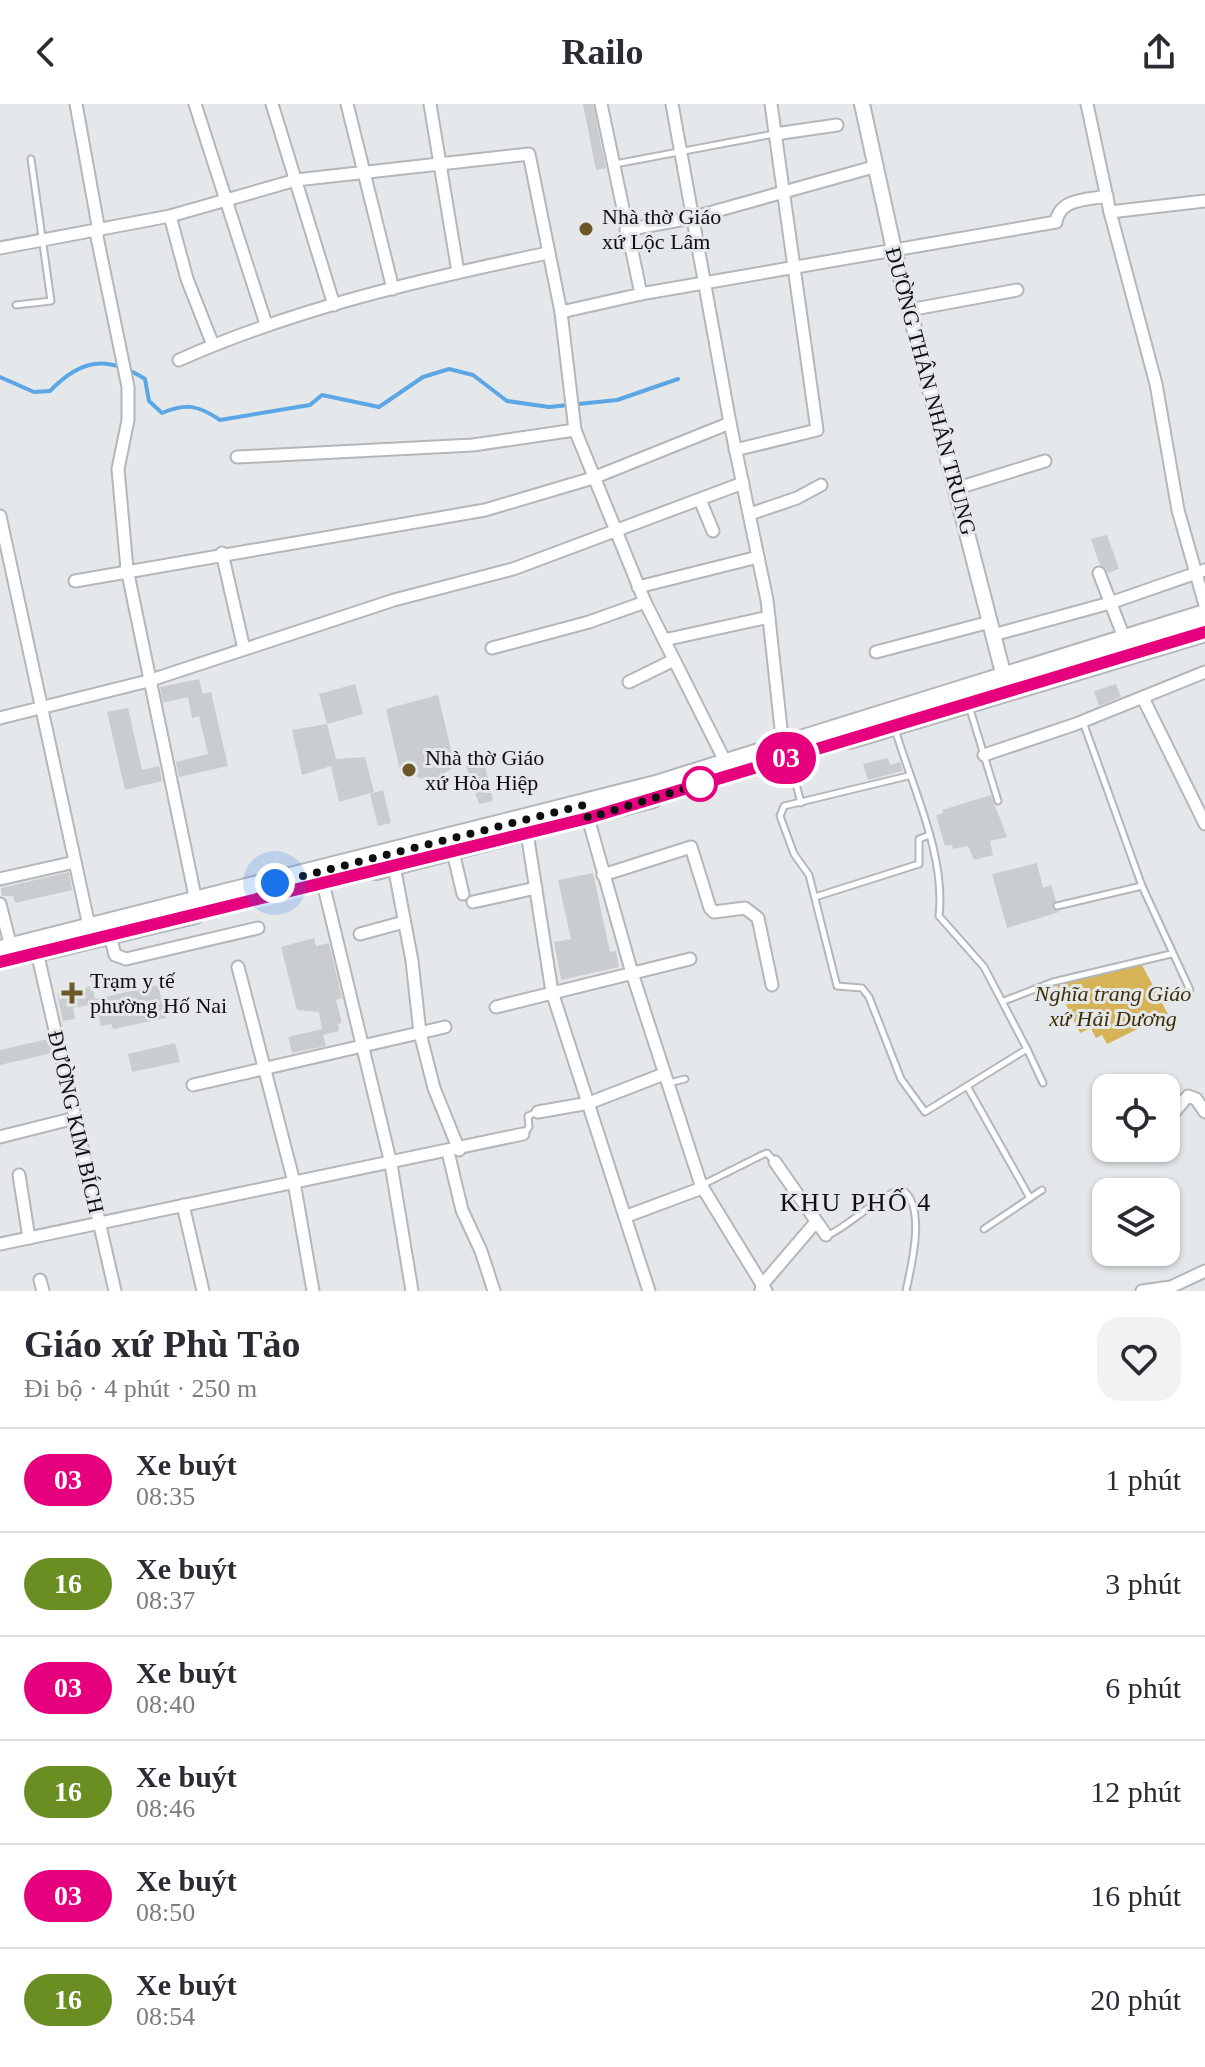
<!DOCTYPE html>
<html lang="vi">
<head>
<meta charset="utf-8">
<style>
	body { margin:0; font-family:Georgia,serif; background:#f2f2f3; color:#2b2b33; height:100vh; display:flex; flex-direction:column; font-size:30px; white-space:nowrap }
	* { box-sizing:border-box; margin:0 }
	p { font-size:26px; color:#7c7c81 }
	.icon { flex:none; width:44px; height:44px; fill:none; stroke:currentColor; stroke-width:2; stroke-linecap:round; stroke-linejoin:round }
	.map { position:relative; height:1187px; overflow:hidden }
	.side { display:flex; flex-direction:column; background:#fff; flex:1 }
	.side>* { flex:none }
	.badge { padding:0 16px; border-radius:26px; font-size:28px; line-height:52px }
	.tools { position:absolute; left:1092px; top:970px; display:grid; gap:16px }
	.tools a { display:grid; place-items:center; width:88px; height:88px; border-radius:16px; background:#fff; box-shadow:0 2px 6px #0004; font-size:40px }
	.you { position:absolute; width:40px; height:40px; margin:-20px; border:6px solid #fff; border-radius:50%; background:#1a73e8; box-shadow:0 0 0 12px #1a73e833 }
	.map>.badge { position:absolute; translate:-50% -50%; box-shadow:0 0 0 4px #fff }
	.round { display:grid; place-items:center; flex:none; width:84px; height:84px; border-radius:24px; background:#f2f2f3 }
	.headline { display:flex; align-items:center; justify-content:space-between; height:136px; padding:0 24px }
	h1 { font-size:38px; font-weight:700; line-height:60px }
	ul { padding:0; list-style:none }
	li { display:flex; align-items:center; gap:24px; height:104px; padding:0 24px; border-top:2px solid #e1e1e2 }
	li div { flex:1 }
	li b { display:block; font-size:30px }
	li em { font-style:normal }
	li .badge { min-width:88px; font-weight:700; text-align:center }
	header { display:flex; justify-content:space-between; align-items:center; height:104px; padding:0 24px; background:#fff; font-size:36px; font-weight:700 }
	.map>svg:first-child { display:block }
</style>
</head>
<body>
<header><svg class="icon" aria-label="back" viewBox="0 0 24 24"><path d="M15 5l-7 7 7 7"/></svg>Railo<svg class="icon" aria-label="share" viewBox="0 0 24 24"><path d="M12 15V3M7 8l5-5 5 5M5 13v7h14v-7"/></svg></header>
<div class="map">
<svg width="1205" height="1187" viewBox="0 0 1205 1187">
	<rect width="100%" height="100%" fill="#e5e8ea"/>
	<!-- green -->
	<polygon fill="#d7b358" points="1142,861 1168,910 1107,940 1102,931 1096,934 1091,924 1080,929 1056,880"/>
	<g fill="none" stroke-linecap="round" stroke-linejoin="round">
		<!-- stream -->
		<path stroke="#5ca6e6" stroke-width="4" d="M0,273l34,15 16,-1c31,-32 56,-36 95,-12l4,22 13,12c25,-10 36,-8 58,7l90,-15 12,-10 57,12 44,-30 26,-8 24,6 34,26 42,6 68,-7 61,-21"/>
	</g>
	<!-- building -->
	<g fill="#cacdd0">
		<polygon points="583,0 593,0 606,64 596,66"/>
		<polygon points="1107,431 1119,465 1108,469 1100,461 1091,435"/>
		<polygon points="199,575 203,590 211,588 228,662 179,673 176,658 208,650 199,612 192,614 188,593 163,599 160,583"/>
		<polygon points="355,580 363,610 327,620 319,590"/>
		<polygon points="1116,580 1121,593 1099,602 1094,587"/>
		<polygon points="438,591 455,662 432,678 414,672 402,675 386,605"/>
		<polygon points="128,604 142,666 159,662 162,677 125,686 107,608"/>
		<polygon points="327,620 336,655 365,653 374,688 339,698 331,662 302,671 292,626"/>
		<polygon points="888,654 890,661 900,658 903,667 868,676 863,660"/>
		<polygon points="484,657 493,697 479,700 466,662"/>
		<polygon points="383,686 391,719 378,722 370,690"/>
		<polygon points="991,691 1007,733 990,737 993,751 974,756 968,742 953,745 952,741 945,742 936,711 943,709 942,706"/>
		<polygon points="1037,759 1043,784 1051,781 1056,797 1052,804 1059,808 1007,824 992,770"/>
		<polygon points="69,768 72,786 15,799 13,792 2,792 1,784"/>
		<polygon points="593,769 610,848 616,847 619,863 561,876 554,838 571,835 558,776"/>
		<polygon points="314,834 316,842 329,839 342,894 336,896 342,919 338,920 339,927 323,931 326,942 292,949 288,933 322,925 319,908 297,906 281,843"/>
		<polygon points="158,881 166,914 113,925 111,920 101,922 96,900 73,904 75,915 63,917 57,890 92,882 95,895"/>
		<polygon points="48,935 52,949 0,961 0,946"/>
		<polygon points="175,939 180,958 132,968 128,950"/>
	</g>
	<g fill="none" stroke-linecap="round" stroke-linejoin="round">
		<defs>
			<g id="service">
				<polyline points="615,60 774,30"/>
				<polyline points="16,201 51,197 31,55"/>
				<polyline points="969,602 998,697"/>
				<path d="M895,625c17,58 51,126 44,187l45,51 43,82 -102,63 -24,-33 -32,-82 -7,-9 -25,-2 -28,-111 -15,-21 -14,-38 4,-10 124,-30"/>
				<polyline points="789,653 801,699"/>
				<polyline points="1142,782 1190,886"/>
				<polyline points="815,793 919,760 919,735 927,732"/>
				<polyline points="1057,802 1142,782 1083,618"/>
				<polyline points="1004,897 1053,878 1171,850"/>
				<polyline points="1027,945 1043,979"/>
				<polyline points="669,979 685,975"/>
				<polyline points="967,982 1030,1094"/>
				<polyline points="524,1030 529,1023 528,1012 537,1008"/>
				<polyline points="702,1081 762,1051 767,1049 775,1058"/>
				<polyline points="984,1125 1042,1086"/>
				<path d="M828,1131c21,-8 58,-47 76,-44 22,18 7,76 2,100"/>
			</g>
			<g id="minor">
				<polyline points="76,0 99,127"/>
				<polyline points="195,0 266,220"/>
				<polyline points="272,0 334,201"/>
				<polyline points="347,0 393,185"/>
				<polyline points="430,0 458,168"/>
				<polyline points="601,0 641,190"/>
				<polyline points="672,0 730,319 767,496 783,643"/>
				<polyline points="1087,0 1110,108 1156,280 1178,406 1205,501"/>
				<polyline points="775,30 837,21"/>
				<polyline points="1110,108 1205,97"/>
				<polyline points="170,112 187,175 213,241"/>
				<polyline points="626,126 691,114 877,62"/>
				<polyline points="96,128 128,283 128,316 118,365 127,465 196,797"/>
				<polyline points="0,144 170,112 296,76 529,50 561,208 575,326 645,498 726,659"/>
				<polyline points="909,206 1017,186"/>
				<path d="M561,208l85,-19 410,-71c4,-24 31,-22 51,-26"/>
				<path d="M179,256c117,-52 244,-81 369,-107"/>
				<polyline points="735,346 817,326 771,0"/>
				<polyline points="237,353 473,341 575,326"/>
				<polyline points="958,384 1045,357"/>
				<polyline points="700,396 713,427"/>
				<polyline points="750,410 797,394 821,381"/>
				<polyline points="0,412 89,822"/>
				<polyline points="222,449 244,545"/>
				<polyline points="1099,469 1125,536"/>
				<polyline points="75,477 485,406 593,374 730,319"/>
				<polyline points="638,483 758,453"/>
				<polyline points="993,531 1110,499 1205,466"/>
				<polyline points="664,536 769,513"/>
				<polyline points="492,544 589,518 645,498"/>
				<polyline points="876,548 990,518"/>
				<polyline points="629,578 674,556"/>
				<polyline points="1143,594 1205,720"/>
				<polyline points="0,614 148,577 394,496 513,465 743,379"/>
				<polyline points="984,651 1076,620 1205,568"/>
				<polyline points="588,714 632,869 701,1081 766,1187"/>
				<polyline points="527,729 552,888 649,1187"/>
				<polyline points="453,748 463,790"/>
				<polyline points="394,762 412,857 420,929 434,984 459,1046"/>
				<polyline points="603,771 691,743 710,804 714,808 745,804 758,814 772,881"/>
				<polyline points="0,775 75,758"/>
				<polyline points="323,779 391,1060 412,1187"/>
				<polyline points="473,798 536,784"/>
				<polyline points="0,800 11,843"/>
				<polyline points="360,830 404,818"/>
				<polyline points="110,831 115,851 126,855 258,824"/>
				<polyline points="37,848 115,1187"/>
				<polyline points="238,863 294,1078 313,1187"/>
				<polyline points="496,903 690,855"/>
				<polyline points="193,981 445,923"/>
				<polyline points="538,1008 589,999 664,970"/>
				<polyline points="1171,1012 1188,992 1196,995 1205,1008"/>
				<polyline points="0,1033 75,1014"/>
				<polyline points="448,1048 462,1106 481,1147 494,1187"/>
				<polyline points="775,1058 826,1131"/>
				<polyline points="19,1071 29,1134"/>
				<polyline points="183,1101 203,1187"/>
				<polyline points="627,1112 702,1084"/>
				<polyline points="0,1140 523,1030"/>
				<polyline points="40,1176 43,1187"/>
				<polyline points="761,1186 762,1181 815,1119"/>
				<polyline points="1142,1187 1171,1183 1205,1167"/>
			</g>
			<polyline id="tertiary" points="862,0 894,146 1004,573"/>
			<g id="primary">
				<polyline points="850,635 1205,528"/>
				<polyline points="376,766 653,694"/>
				<polyline points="0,846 656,681 1205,510"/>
				<polyline points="45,846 195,810"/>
			</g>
		</defs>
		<!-- service casing -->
		<use href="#service" stroke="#b4b7ba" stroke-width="9"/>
		<!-- minor casing -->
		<use href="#minor" stroke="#b4b7ba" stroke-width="15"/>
		<!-- tertiary casing -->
		<use href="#tertiary" stroke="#b4b7ba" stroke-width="18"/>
		<!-- primary casing -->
		<use href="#primary" stroke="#b4b7ba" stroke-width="22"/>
		<!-- service -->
		<use href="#service" stroke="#fff" stroke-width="5"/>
		<!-- minor -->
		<use href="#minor" stroke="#fff" stroke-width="11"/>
		<!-- tertiary -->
		<use href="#tertiary" stroke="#fff" stroke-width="14"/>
		<!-- primary -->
		<use href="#primary" stroke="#fff" stroke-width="18"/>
	</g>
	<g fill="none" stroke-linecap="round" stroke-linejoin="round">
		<defs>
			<polyline id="line" points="0,858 588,714 1205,528"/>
		</defs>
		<!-- line casing -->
		<use href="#line" stroke="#fff" stroke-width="18"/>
		<!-- line -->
		<use href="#line" stroke="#e6007e" stroke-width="12"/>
		<!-- walk -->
		<polyline stroke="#0e0f10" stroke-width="8" stroke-dasharray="0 14.4" points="275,779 584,701 588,714 710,677 700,680"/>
	</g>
	<!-- markers -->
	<g fill="#6b5826" stroke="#e5e8ea" stroke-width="3">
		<circle cx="586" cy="125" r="8"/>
		<circle cx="409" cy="666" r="8"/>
		<path d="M68 877h8v8h8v8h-8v8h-8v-8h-8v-8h8z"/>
	</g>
	<circle fill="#fff" stroke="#e6007e" stroke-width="4" cx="700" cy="680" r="16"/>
	<g text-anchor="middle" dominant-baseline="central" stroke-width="6" stroke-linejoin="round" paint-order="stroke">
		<!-- poi labels -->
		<g font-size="22" fill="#0e0f10" stroke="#e5e8ea" text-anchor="start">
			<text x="602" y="112">Nhà thờ Giáo<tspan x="602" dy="25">xứ Lộc Lâm</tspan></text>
			<text x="425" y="653">Nhà thờ Giáo<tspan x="425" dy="25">xứ Hòa Hiệp</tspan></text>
			<text x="90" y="876">Trạm y tế<tspan x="90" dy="25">phường Hố Nai</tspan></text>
		</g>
		<!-- street labels -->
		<g font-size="22" fill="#0e0f10" stroke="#e5e8ea">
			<text transform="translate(931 287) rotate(75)">ĐƯỜNG THÂN NHÂN TRUNG</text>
			<text transform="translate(76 1018) rotate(77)">ĐƯỜNG KIM BÍCH</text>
		</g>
		<!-- park labels -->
		<g font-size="22" font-style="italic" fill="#3e3005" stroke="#e5e8ea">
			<text x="1113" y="889">Nghĩa trang Giáo<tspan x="1113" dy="25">xứ Hải Dương</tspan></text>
		</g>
		<!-- quarter labels -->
		<g font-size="26" letter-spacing="2" fill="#0e0f10" stroke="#e5e8ea">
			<text x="856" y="1098">KHU PHỐ 4</text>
		</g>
	</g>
</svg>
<div class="tools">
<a><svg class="icon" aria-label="locate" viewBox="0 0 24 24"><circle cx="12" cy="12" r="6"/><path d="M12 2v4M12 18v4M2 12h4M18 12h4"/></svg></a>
<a><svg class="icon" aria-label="layers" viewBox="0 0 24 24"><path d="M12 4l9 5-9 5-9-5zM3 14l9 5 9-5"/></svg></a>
</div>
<div class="you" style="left:275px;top:779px"></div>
<b class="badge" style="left:786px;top:654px;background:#e6007e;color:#fff">03</b>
</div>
<section class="side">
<div class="headline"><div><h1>Giáo xứ Phù Tảo</h1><p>Đi bộ · 4 phút · 250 m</p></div><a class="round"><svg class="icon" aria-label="heart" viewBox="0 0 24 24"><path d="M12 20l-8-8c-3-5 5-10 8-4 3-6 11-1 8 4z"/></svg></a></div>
<ul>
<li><span class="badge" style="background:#e6007e;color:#fff">03</span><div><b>Xe buýt</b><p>08:35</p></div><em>1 phút</em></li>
<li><span class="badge" style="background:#6b8e23;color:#fff">16</span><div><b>Xe buýt</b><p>08:37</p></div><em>3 phút</em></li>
<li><span class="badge" style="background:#e6007e;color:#fff">03</span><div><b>Xe buýt</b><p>08:40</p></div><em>6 phút</em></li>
<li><span class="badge" style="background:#6b8e23;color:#fff">16</span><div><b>Xe buýt</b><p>08:46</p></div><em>12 phút</em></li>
<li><span class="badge" style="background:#e6007e;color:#fff">03</span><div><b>Xe buýt</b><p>08:50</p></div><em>16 phút</em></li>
<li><span class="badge" style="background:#6b8e23;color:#fff">16</span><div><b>Xe buýt</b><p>08:54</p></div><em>20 phút</em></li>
</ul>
</section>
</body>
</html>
